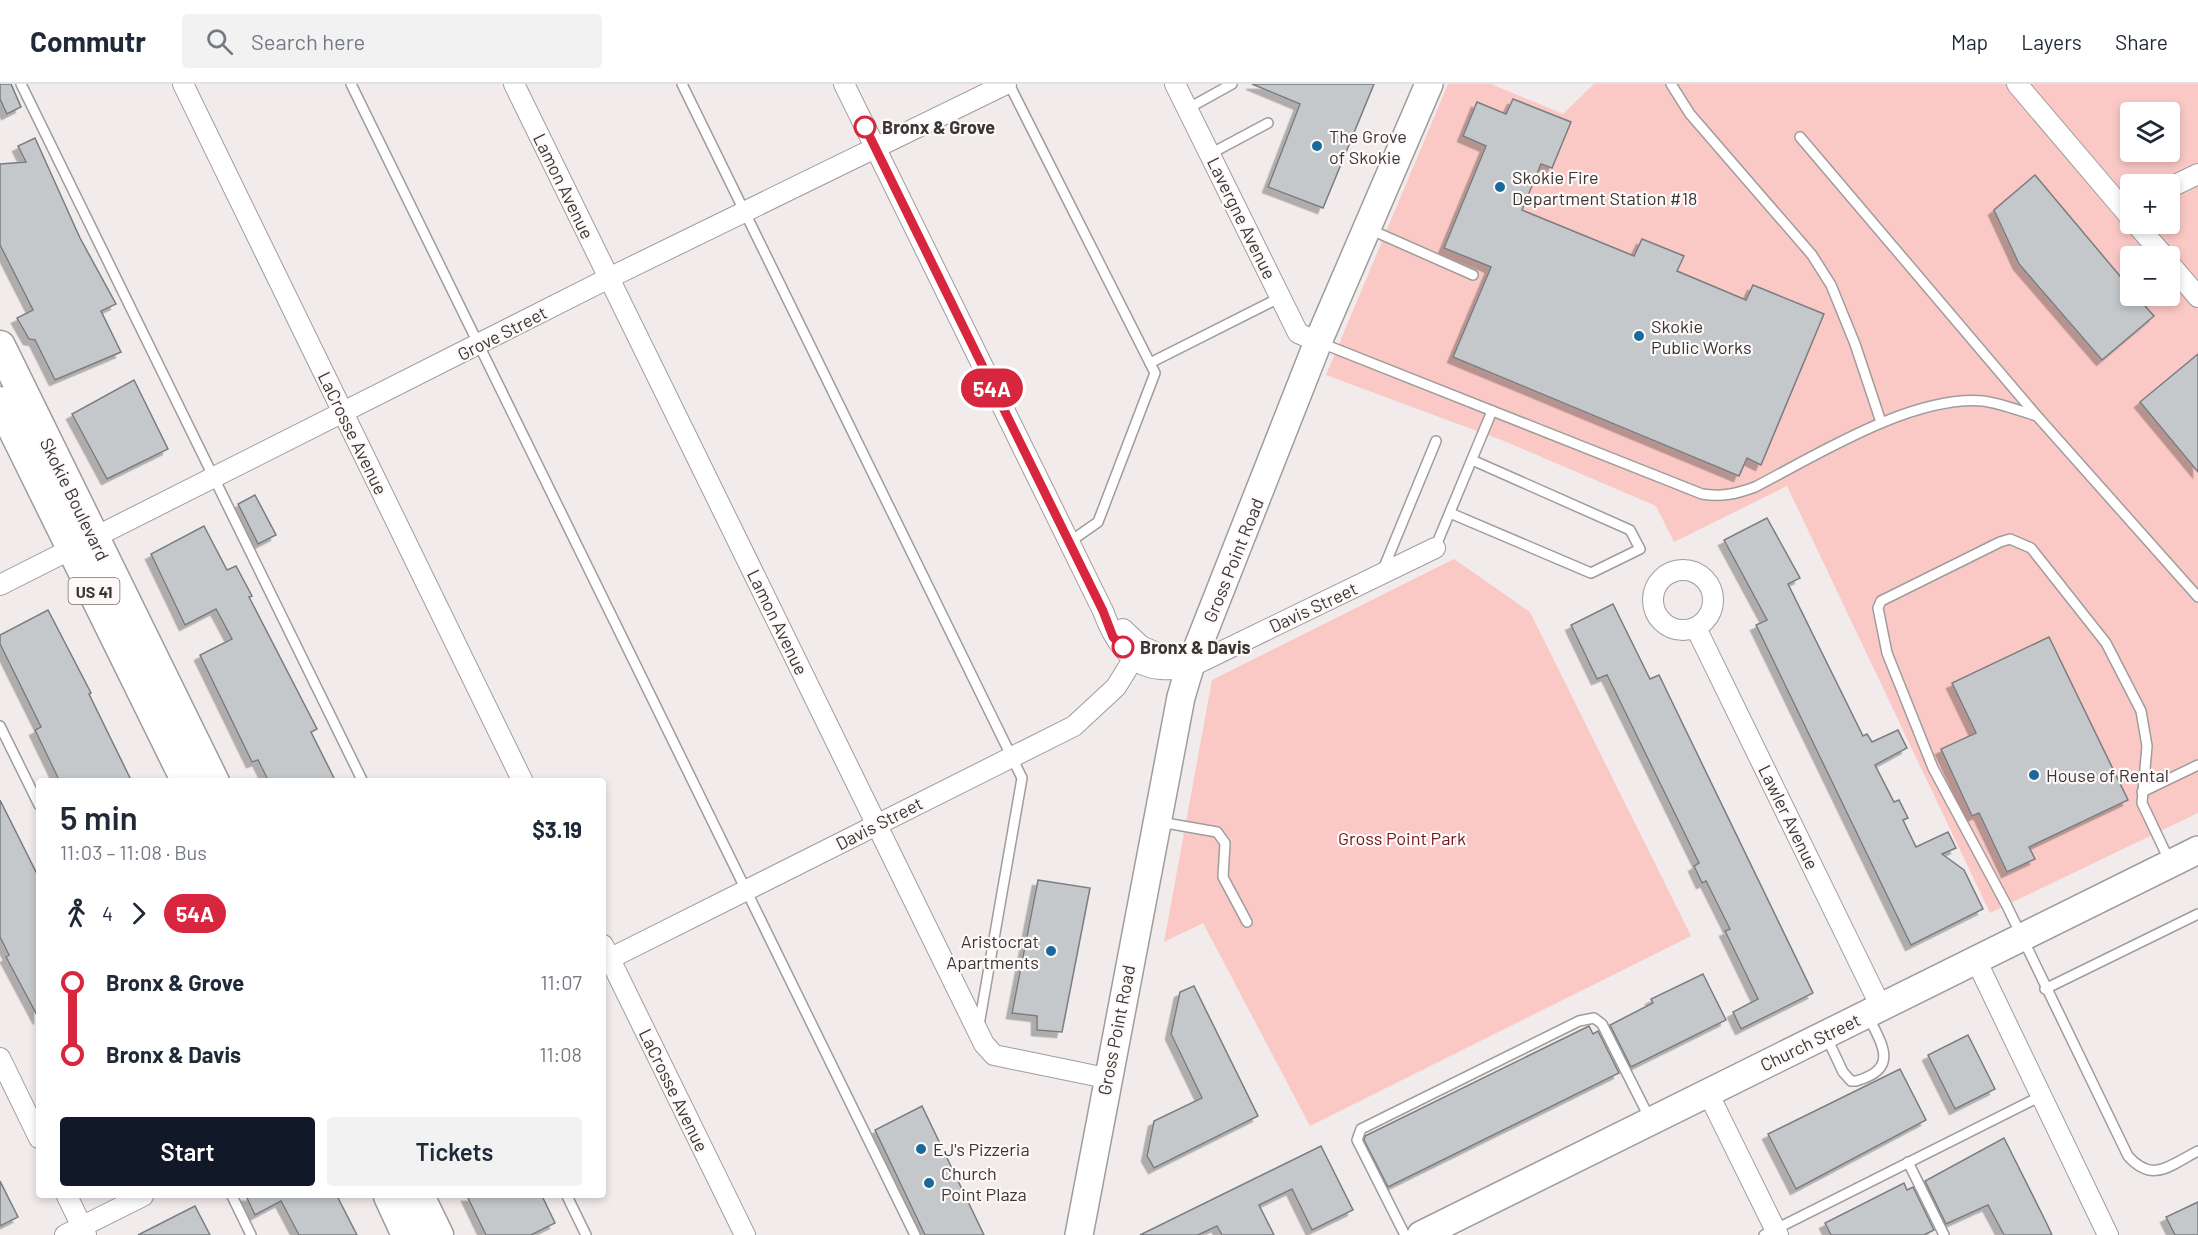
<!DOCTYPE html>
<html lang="en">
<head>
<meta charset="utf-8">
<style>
	body { margin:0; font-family:Barlow,sans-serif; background:#f2f2f3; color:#1f2937; height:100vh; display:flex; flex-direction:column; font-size:22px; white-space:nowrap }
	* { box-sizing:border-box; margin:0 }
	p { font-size:20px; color:#747a83 }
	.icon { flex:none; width:33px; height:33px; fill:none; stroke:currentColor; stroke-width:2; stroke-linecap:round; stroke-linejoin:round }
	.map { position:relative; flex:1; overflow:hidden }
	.side { position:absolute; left:36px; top:694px; width:570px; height:420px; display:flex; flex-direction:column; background:#fff; border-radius:6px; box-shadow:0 3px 9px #0003 }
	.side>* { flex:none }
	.badge { padding:0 12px; border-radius:20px; font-size:21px; line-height:39px }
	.controls { position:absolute; left:2120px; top:18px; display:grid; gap:12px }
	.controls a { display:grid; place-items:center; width:60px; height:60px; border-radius:6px; background:#fff; box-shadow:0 3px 9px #0003; font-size:30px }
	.map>.badge { position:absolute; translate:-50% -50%; box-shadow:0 0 0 3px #fff }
	.legs { display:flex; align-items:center; gap:9px; height:66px; padding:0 24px; font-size:20px }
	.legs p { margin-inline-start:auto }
	.overview { display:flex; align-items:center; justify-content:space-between; height:102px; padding:0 24px }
	h1 { font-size:33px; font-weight:600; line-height:45px }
	.primary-button { display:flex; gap:12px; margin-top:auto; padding:12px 24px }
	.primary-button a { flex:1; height:69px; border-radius:6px; background:#111827; color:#fff; font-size:24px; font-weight:600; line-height:69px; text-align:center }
	.primary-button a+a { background:#f2f2f3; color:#1f2937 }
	ul { padding:0 24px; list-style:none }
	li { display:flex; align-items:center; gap:21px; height:72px; font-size:22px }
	li i { display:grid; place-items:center; width:9px; height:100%; margin:0 8px; background:currentColor }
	li i::after { content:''; width:15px; height:15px; margin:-8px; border:4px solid; border-radius:50%; background:#fff }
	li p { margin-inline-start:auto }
	li:first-child i { background:linear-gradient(#0000 50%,currentColor 0) }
	li:last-child i { background:linear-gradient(currentColor 50%,#0000 0) }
	header { display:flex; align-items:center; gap:36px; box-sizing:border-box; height:84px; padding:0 30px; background:#fff; border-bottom:2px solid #e0e1e3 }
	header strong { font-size:28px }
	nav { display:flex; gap:33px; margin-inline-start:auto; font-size:21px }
	.search { width:420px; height:54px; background:#f2f2f3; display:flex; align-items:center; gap:15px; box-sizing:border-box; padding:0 21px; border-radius:6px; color:#747a83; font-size:22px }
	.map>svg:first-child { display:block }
</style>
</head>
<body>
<header>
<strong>Commutr</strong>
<div class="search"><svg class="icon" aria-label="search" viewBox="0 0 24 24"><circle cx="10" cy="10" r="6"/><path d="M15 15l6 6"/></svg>Search here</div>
<nav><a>Map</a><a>Layers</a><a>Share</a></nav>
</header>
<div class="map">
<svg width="2198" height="1151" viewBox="0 0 2198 1151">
	<defs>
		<filter id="shadow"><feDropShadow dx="-5.5" dy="5.5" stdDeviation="0" flood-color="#0004"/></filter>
	</defs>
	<rect width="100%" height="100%" fill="#f1ebeb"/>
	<!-- green -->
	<g fill="#fac9c5" fill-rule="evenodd">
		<path d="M1448,0h43l72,30 31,-30h604v729l-208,100 -203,-427 -113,56 -18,-36 -152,-65 -178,-66zM2130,28h39v40h-39zM2130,100h39v40h-39zM2130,172h39v40h-39z"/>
		<polygon points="1454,475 1530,528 1691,852 1310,1042 1203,839 1164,858 1212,596"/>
	</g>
	<!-- building -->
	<g fill="#c4c8ca" stroke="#7a7d80" stroke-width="1.5" filter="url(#shadow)">
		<polygon points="0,0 11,0 21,23 7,30 0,15"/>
		<polygon points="1252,0 1374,0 1323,124 1268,103 1300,20"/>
		<polygon points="1513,15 1571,38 1552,84 1541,80 1522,126 1634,172 1642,155 1684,172 1677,187 1746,216 1753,201 1824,230 1761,381 1747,374 1739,392 1453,273 1491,183 1444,164 1486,62 1463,52 1477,18 1506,30"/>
		<polygon points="35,54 80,154 116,220 101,227 121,268 55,296 35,256 29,255 17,234 33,226 0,161 0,80 26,78 18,62"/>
		<polygon points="2035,91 2130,204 2130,212 2136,212 2154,232 2102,276 2019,180 1994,126"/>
		<polygon points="2198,270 2198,388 2140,318"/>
		<polygon points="134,296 168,365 107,395 72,330"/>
		<polygon points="255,411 276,451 258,460 238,420"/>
		<polygon points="1767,434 1800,494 1788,500 1863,652 1867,650 1872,658 1898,646 1907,664 1875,681 1894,718 1899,716 1908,734 1903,736 1916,763 1948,748 1956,764 1942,770 1964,786 1983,825 1911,861 1756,541 1767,536 1724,456"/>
		<polygon points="204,442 227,486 236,482 252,512 249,513 317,645 311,648 336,698 269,698 258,676 252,678 200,571 232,555 216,525 185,541 151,470"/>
		<polygon points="1613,520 1650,595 1659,591 1813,909 1741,945 1733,928 1758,915 1725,847 1730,845 1706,797 1702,799 1694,782 1699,779 1607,591 1597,595 1571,541"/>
		<polygon points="48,526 91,609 89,610 132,698 60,698 35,646 41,643 0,560 0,551"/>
		<polygon points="2049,553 2128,716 2029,763 2035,775 2007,788 1979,729 1972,732 1941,665 1976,649 1952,599"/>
		<polygon points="0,716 39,794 39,935 6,873 9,871 0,853"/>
		<polygon points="1038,796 1090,804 1062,948 1037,946 1037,932 1012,929"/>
		<polygon points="1703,890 1726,936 1631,983 1610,941 1653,919 1651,915"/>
		<polygon points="1194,902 1258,1032 1154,1084 1147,1072 1154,1037 1202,1014 1171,950 1180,908"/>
		<polygon points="1589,942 1593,950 1598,947 1619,989 1388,1103 1364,1056 1365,1052"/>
		<polygon points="1968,951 1995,1005 1955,1025 1928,971"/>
		<polygon points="1900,985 1926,1036 1796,1105 1768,1050"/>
		<polygon points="922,1022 984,1151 925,1151 875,1046"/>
		<polygon points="2004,1054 2047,1140 2052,1151 2004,1151 1988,1121 1946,1140 1925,1097"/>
		<polygon points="1321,1062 1353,1126 1312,1146 1292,1105 1259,1121 1274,1151 1222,1151 1217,1142 1198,1151 1140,1151"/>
		<polygon points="0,1097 18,1133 0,1142"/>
		<polygon points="1904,1099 1907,1106 1913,1103 1934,1146 1924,1151 1831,1151 1825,1139"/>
		<polygon points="246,1112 337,1112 357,1151 299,1151 281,1117 255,1131"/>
		<polygon points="467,1112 542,1112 555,1139 531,1151 486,1151"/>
		<polygon points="2198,1118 2198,1151 2175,1151 2166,1133"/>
		<polygon points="195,1122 210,1151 138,1151"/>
	</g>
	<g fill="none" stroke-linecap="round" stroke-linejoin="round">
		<defs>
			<g id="lane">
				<polyline points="21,0 363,698"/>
				<polyline points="351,0 915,1151"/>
				<polyline points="682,0 1022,694 979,941"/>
				<polyline points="1009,0 1155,289 1098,438 1068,459"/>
				<polyline points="1671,0 1690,30 1812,171 1831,201 1855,260 1881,338"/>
				<polyline points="1187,25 1232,0"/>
				<polyline points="1800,53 2037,332 2198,513"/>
				<polyline points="1210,70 1268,39"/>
				<polyline points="1369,145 1473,191"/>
				<path d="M1321,259l381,151c20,3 34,0 53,-7 62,-32 157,-92 228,-86 17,2 37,10 54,15"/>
				<polyline points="1150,279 1281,213"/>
				<polyline points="1450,429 1591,489 1640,465 1630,446 1472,376"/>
				<polyline points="1435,464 1492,327"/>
				<polyline points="1382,488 1436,357"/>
				<polyline points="0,642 39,721"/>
				<polyline points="2142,708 2198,681"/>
				<polyline points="1160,738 1217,748 1225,759 1223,793 1247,838"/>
				<path d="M2170,778l-28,-59 5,-57 -6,-35 -35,-68 -75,-95 -21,-9 -10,3 -119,59 -3,7 9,45 46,115 74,138 121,250c25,28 42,9 70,-5"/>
				<polyline points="2045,905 2198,830"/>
				<path d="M1826,952l17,36 8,9h5c43,-12 27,-35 12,-65"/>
				<polyline points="1908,1078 1944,1151"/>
				<polyline points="232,1112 251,1151"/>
				<polyline points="567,1112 586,1151"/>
				<polyline points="1405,1151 1357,1056 1361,1045 1579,937 1594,934 1602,940 1650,1035"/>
				<polyline points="1764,1151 2041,1012"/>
			</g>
			<g id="street">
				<polyline points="183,0 523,698"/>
				<polyline points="514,0 984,960 994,971 1106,994"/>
				<path d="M844,0l259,527c9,25 27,57 58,58 10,1 20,-1 29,-2l245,-119"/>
				<polyline points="1175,0 1298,249 1318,258"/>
				<polyline points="2017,0 2130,133"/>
				<polyline points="2169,104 2198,90"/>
				<polyline points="2136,140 2164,172"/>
				<polyline points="2169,179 2198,213"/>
				<circle cx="1683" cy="516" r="30"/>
				<polyline points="0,501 609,194 1006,0"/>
				<polyline points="1696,544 1881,923"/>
				<polyline points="1123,545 1141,562 1187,582"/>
				<polyline points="603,861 745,1151"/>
				<polyline points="1976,876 2108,1151"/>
				<polyline points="603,878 1074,642 1116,603 1134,574"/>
				<polyline points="0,974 39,1054"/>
				<polyline points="1708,1009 1778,1151"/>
				<polyline points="67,1112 86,1151"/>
				<polyline points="65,1151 143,1112"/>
			</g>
			<g id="secondary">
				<polyline points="1079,1151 1181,613 1190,583 1318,258 1429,0"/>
				<polyline points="1421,1151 2198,766"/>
			</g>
			<g id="primary">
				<polyline points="0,262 214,698"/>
				<polyline points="0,318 187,698"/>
				<polyline points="389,1112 407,1151"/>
				<polyline points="419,1112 438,1151"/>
			</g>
		</defs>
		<!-- lane casing -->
		<use href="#lane" stroke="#a19c9c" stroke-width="12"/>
		<!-- street casing -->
		<use href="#street" stroke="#a19c9c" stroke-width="22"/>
		<!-- secondary casing -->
		<use href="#secondary" stroke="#a19c9c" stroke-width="30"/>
		<!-- primary casing -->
		<use href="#primary" stroke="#a19c9c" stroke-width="33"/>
		<!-- lane -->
		<use href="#lane" stroke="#fff" stroke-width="9"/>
		<!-- street -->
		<use href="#street" stroke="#fff" stroke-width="20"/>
		<!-- secondary -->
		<use href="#secondary" stroke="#fff" stroke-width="27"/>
		<!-- primary -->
		<use href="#primary" stroke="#fff" stroke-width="30"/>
	</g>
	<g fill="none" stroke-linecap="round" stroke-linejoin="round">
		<defs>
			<polyline id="line-1" points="865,43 1103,527 1113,553 1123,563"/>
		</defs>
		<!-- line-1 casing -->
		<use href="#line-1" stroke="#fff" stroke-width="14"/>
		<!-- line-1 -->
		<use href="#line-1" stroke="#d7263d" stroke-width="9"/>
	</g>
	<!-- markers -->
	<g fill="#fff" stroke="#d7263d" stroke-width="3">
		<circle cx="865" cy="43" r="10"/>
		<circle cx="1123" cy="563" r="10"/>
	</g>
	<g fill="#19699b" stroke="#fef9f8" stroke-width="2">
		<circle cx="1317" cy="62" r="6"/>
		<circle cx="1500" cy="103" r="6"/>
		<circle cx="1639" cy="252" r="6"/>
		<circle cx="2034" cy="691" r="6"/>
		<circle cx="1051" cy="867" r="6"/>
		<circle cx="921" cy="1065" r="6"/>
		<circle cx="929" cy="1099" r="6"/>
	</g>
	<g text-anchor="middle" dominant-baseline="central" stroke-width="4.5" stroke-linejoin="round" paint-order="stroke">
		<!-- shield labels -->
		<rect fill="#fef9f8" stroke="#747170" stroke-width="1.5" x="68.5" y="494" width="51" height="26" rx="4.5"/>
		<g font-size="16" font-weight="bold" fill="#393736">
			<text x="94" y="507">US 41</text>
		</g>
		<!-- stop labels -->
		<g font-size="18" font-weight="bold" fill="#393736" stroke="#fef9f8" text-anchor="start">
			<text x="882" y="43">Bronx &amp; Grove</text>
			<text x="1140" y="563">Bronx &amp; Davis</text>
		</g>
		<!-- poi labels -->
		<g font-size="18" fill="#393736" stroke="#fef9f8" text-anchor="start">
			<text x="1329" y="52">The Grove<tspan x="1329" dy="21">of Skokie</tspan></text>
			<text x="1512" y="93">Skokie Fire<tspan x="1512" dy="21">Department Station #18</tspan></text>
			<text x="1651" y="242">Skokie<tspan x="1651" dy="21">Public Works</tspan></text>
			<text x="2046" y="691">House of Rental</text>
			<text x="1039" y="857" text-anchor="end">Aristocrat<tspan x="1039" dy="21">Apartments</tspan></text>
			<text x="933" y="1065">EJ's Pizzeria</text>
			<text x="941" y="1089">Church<tspan x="941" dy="21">Point Plaza</tspan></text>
		</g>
		<!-- street labels -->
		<g font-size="18" fill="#393736" stroke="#fef9f8">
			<text transform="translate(564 102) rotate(64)">Lamon Avenue</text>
			<text transform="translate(1242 134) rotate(64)">Lavergne Avenue</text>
			<text transform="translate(502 249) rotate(-27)">Grove Street</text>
			<text transform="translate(353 349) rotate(64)">LaCrosse Avenue</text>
			<text transform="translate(75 415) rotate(64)">Skokie Boulevard</text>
			<text transform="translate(1233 476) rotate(-68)">Gross Point Road</text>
			<text transform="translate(1313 523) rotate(-25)">Davis Street</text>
			<text transform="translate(778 538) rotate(64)">Lamon Avenue</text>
			<text transform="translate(1789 733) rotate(64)">Lawler Avenue</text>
			<text transform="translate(879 739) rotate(-27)">Davis Street</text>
			<text transform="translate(1116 946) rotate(-79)">Gross Point Road</text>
			<text transform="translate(1810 958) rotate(-26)">Church Street</text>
			<text transform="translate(674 1006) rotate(64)">LaCrosse Avenue</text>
		</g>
		<!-- park labels -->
		<g font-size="18" fill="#6f161a" stroke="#fef9f8">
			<text x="1402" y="754">Gross Point Park</text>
		</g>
	</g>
</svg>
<div class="controls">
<a><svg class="icon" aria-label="layers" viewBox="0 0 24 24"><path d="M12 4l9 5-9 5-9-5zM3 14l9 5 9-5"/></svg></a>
<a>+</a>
<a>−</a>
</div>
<b class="badge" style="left:992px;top:304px;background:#d7263d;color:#fff">54A</b>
<section class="side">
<div class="overview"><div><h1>5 min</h1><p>11:03 – 11:08 · Bus</p></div><b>$3.19</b></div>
<div class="legs"><svg class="icon" aria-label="walk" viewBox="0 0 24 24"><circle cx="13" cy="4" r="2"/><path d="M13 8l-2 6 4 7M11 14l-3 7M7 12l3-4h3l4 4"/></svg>4<svg class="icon" aria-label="forward" viewBox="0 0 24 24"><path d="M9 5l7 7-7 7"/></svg><b class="badge" style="background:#d7263d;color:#fff">54A</b></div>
<ul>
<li><i style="color:#d7263d"></i><b>Bronx &amp; Grove</b><p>11:07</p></li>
<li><i style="color:#d7263d"></i><b>Bronx &amp; Davis</b><p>11:08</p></li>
</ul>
<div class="primary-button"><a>Start</a><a>Tickets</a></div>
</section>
</div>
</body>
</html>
